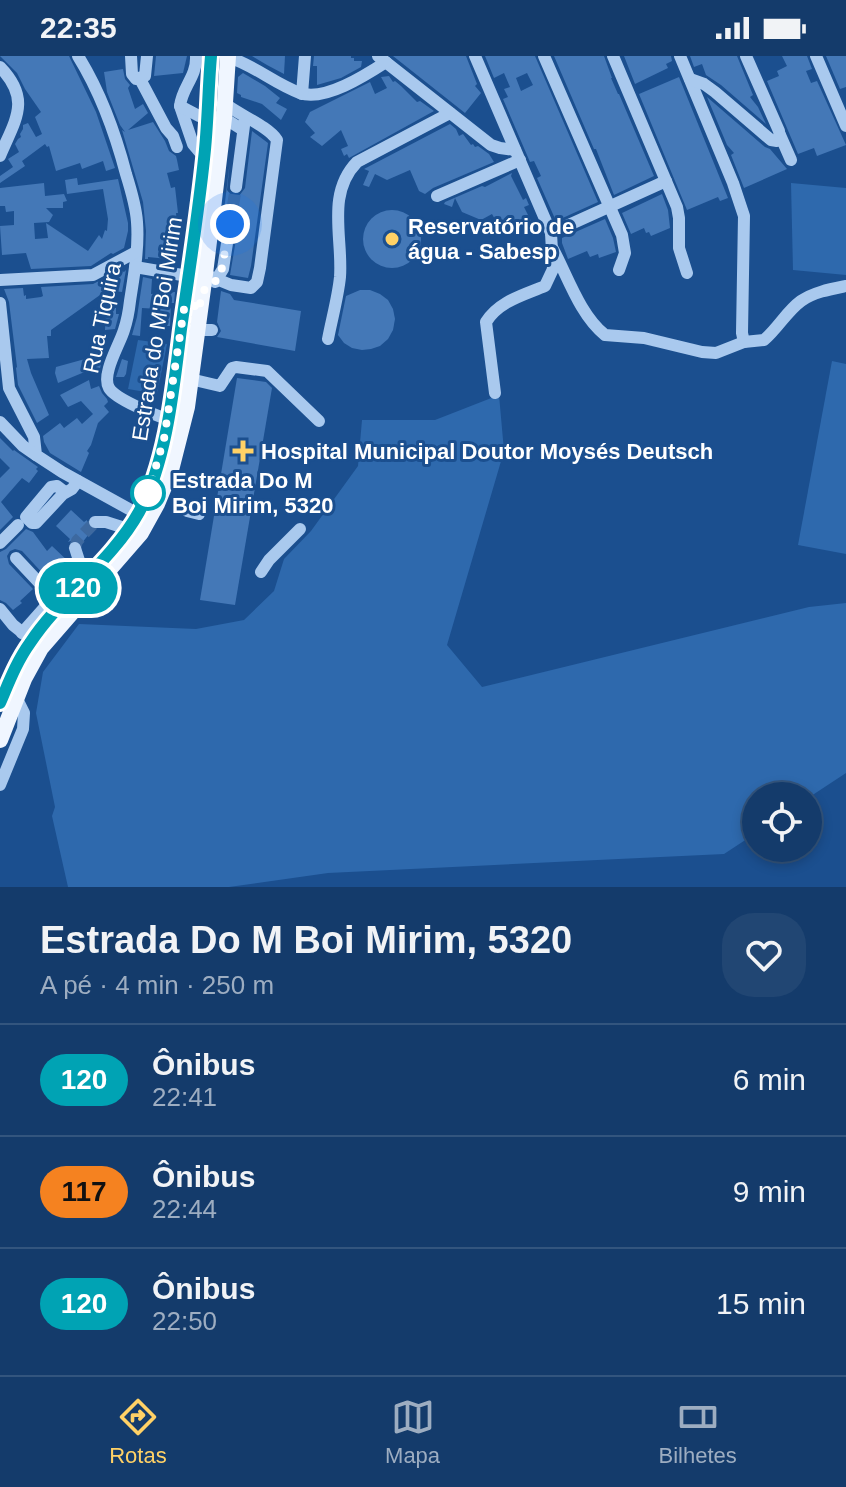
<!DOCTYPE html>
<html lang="pt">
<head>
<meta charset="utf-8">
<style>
	body { margin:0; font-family:Arial,sans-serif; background:#214673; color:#f1f3f6; height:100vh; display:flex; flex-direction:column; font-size:30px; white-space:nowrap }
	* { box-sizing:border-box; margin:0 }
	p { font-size:26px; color:#9dadc1 }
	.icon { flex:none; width:44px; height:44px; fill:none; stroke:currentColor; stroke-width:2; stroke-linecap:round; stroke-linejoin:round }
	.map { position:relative; height:831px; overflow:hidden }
	.details { display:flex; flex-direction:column; background:#143b6b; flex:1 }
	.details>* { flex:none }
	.badge { padding:0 16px; border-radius:26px; font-size:28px; line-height:52px }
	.buttons { position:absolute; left:742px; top:726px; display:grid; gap:16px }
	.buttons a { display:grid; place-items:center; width:80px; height:80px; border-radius:50%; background:#143b6b; box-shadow:0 4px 12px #0003,0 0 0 2px #33557e; font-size:40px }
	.you { position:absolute; width:40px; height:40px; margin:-20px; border:6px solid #fff; border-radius:50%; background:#1a73e8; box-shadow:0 0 0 12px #1a73e833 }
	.map>.badge { position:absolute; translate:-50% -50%; box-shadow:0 0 0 4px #fff }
	.round { display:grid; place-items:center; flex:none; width:84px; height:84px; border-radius:32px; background:#214673 }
	.headline { display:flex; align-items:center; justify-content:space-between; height:136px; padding:0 40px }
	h1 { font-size:38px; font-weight:600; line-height:60px }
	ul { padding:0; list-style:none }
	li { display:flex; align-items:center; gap:24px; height:112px; padding:0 40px; border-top:2px solid #33557e }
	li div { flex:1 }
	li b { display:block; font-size:30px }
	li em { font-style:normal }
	li .badge { min-width:88px; font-weight:700; text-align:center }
	.status { display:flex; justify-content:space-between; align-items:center; height:56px; padding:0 40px; background:#143b6b; direction:ltr }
	.status svg { height:22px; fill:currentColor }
	.tabs { display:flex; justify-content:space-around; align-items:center; height:112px; border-top:2px solid #33557e; background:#143b6b; font-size:22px; color:#9dadc1 }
	.tabs a { display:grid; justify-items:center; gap:4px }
	.tabs .selected { color:#ffd166 }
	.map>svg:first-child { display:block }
</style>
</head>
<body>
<div class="status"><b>22:35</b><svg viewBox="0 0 49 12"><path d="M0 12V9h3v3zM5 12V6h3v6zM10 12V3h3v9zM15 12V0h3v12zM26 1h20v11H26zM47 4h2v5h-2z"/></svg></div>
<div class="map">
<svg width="846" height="831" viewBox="0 0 846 831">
	<rect width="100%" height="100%" fill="#1b4f8f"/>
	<!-- green -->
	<g fill="#2e69ad">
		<polygon points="791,127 846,132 846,219 793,214"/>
		<polygon points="138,284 167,288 157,338 128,333"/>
		<polygon points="832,305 846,308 846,498 798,489"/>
		<polygon points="499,339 504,395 447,589 482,631 809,551 846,547 846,717 808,742 808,740 756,740 756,777 724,798 328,817 229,831 68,831 52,760 55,751 36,657 43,616 79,568 196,573 244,564 274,535 284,503 311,475 358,410 362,364 435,364"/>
	</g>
	<!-- building -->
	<g fill="#4478b7" fill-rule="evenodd">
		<polygon points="0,0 69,0 96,56 115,112 106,115 103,105 82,113 80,107 56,115 49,90 47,91 45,88 22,105 25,110 0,127 0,120 13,111 8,103 19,96 15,88 18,83 21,81 20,78 23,73 23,69 28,67 36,81 42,78 35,61 41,56 25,33 17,17"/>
		<polygon points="156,0 187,0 183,17 154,20"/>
		<polygon points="252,0 285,0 284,18 267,9"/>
		<polygon points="314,0 351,0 351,2 354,2 354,5 362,5 361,11 341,22 317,29 317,10 313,10"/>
		<polygon points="393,0 466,0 477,28 475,30 481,37 465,57"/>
		<path d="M485,0h50l63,146 -42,19 -19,-43 4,-2 -7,-15 -4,1 -27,-63 5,-2 -4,-8 6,-2 -6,-14 -10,5zM527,17l6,12 -12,6 -5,-13z"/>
		<polygon points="554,0 604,0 612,22 611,22 618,38 619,38 654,120 614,139 596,93 594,93"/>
		<polygon points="624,0 671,0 672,5 666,8 668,12 635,28"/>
		<polygon points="690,0 737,0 753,39 750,41 758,51 766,68 721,29 706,19 702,8 694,11"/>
		<polygon points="782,0 807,0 812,13 806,15 811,27 817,25 846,89 817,100 814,92 798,98 767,25 779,20 777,15 787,10"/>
		<polygon points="826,0 846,0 846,31 840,33"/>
		<polygon points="123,13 125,23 130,29 128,32 135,53 143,48 148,57 128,74 153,66 165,85 169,95 176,100 177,104 179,114 167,117 171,132 175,131 178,157 176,157 177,169 169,171 168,203 148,201 148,203 145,203 146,175 143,146 122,74 125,76 120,69 107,36 104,16"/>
		<polygon points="243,17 265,30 280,42 276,47 287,53 281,64 262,48 241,41 241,39 237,37 238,21"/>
		<polygon points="389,20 393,26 395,25 401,30 417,46 420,45 434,55 349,102 347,98 344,100 341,93 348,90 341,74 322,90 310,81 315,77 305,66 310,56 370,26 375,38 387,32 381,21"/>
		<polygon points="679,21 728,142 720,145 718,141 687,154 639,38"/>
		<polygon points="707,41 765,91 770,93 787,113 744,132 731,99 734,97 727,89"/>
		<polygon points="450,68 456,73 459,80 463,78 471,89 473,88 475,91 478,90 489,98 494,106 433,132 425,138 419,135 410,114 387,124 375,118 369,131 363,129 369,115 364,113"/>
		<polygon points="252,75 268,87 251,210 248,222 230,219 239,166 232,159 228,159 223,163 230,104 227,134 231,139 239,140 245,132"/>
		<polygon points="512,117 511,120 523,144 526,142 529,149 524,151 533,169 525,174 522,168 510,172 508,168 503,173 495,170 497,167 492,158 481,164 462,156 455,142 452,151 444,148 445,146 482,130 485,131"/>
		<polygon points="77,122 78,129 118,123 128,167 128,175 124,192 113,198 111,197 91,210 31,213 26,197 2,199 0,170 14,169 14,155 6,156 5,150 0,150 0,132 44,127 45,140 64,138 67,145 63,146 63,152 46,152 53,159 49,166 34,167 35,183 48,182 46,167 88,195 99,179 102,183 105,174 107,175 108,163 103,133 67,138 65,124"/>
		<polygon points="662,138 668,154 670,172 651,180 649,176 646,177 644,172 631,178 622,157"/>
		<circle cx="392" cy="183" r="29"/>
		<polygon points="605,163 613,182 616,196 599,202 598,198 590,201 587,195 568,203 562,187 562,182"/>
		<polygon points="126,214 122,236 107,234 51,274 51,280 47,280 49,302 27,303 31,317 49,359 37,367 18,329 16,312 17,311 9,246 4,233 23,232 24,240 26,239 26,243 41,241 43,240 41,231 93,228 107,221 112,224 122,215 124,216"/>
		<polygon points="143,221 152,223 151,238 175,236 174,247 171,247 170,270 163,270 163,258 158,258 159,253 142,252 140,280 132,279 137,261"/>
		<polygon points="360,234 370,234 380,238 388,244 393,253 395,263 393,274 388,283 380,290 371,293 362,294 352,292 344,287 338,279 346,240"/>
		<polygon points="221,235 230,238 234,244 301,255 295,295 217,281 221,275 217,266"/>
		<polygon points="110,251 116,252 116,258 119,258 115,273 105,274 106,254 109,255"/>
		<polygon points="103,301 99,316 86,308 87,315 58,327 55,317 56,311 85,303"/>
		<polygon points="122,303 128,305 126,318 124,321 116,321"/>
		<polygon points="237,322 266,326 272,332 235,549 200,544"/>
		<polygon points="89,324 91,333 99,330 102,337 107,343 108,346 104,350 109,356 98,367 91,389 87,395 89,397 81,416 50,397 44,386 43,380 60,367 64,372 77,362 82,368 93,358 81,345 68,351 60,339"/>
		<polygon points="0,382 13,395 14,394 38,411 36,413 38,415 29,427 22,422 1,446 13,461 0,474 0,422 10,412 0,402"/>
		<polygon points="71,454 84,466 87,464 87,470 92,474 82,487 76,483 68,486 70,483 56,470"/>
		<polygon points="26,473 33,476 47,495 52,490 71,508 73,516 59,535 22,495 15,493 10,495 7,500 9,508 33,533 20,545 22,547 13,554 6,547 0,544 0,496 6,493"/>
	</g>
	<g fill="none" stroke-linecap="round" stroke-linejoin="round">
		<!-- minor-tunnel -->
		<g stroke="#3d69a0" stroke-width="12" stroke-dasharray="12 6" stroke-linecap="butt">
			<polyline points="230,168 236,131"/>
			<polyline points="75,492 77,485 95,466"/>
		</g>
		<!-- minor -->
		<g stroke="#a9c9ee" stroke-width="12">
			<path d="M78,0c23,37 37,76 48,118 5,16 10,32 11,48 2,26 -3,53 -7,79 -1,9 -3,20 -6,29 -4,14 -23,44 -15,58 6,11 46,27 58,31"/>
			<polyline points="131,0 132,18 136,23 145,20 147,0"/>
			<path d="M196,0c1,21 -14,31 -16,50l13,38 11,13h6"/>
			<polyline points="378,0 491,89 500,92 515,94"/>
			<path d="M475,0l76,177 2,36 -8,17c-21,9 -46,15 -59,36l9,71"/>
			<polyline points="544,0 622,179 625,197 619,214"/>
			<polyline points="613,0 677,151 679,162 679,192 687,217"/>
			<polyline points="680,0 733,127 744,160 742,277 744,286"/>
			<polyline points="816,0 846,70"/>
			<path d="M228,1c26,8 47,27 72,36 24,9 66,-18 86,-31"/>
			<path d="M0,11c32,33 15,53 0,89"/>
			<polyline points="140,23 166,72 173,80 177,91"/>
			<polyline points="690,23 704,28 715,36 771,84 777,85 780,82 779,75 746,0"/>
			<polyline points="302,38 305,0"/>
			<polyline points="180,50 199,60 224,62 243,74"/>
			<polyline points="780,79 791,104"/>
			<polyline points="236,131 245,62"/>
			<polyline points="437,140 520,104"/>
			<polyline points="551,177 666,125"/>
			<path d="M553,193c15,28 27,66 52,86l39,3 58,14 14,1 28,-11 20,-2c14,-12 23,-29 37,-39 13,-9 30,-12 45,-15"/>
			<polyline points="135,211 188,220"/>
			<path d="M199,216l32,13 20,3 6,-6 3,-14 17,-128c-9,-14 -38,-25 -53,-37"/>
			<polyline points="0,224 93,219 136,196"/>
			<polyline points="215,226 223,213 230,168"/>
			<polyline points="0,247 9,332 34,381 36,399 62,416 138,458"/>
			<polyline points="196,274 212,274"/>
			<path d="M328,283c4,-21 10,-42 12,-62 3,-39 -14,-83 17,-115l93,-49"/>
			<polyline points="190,323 220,330 232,312 236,311 267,315 319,365"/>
			<polyline points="0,366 23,390 36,399"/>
			<polyline points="65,436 57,430 51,431 26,461 32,467 36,467 63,438 72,433 78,425"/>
			<polyline points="187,455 199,458"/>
			<polyline points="95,466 106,466 128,473"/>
			<polyline points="0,487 18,469"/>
			<polyline points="75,492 85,523"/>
			<polyline points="16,502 61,550"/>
			<polyline points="261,516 269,504 300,473"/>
			<polyline points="0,553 13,569 38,589"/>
			<polyline points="22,577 53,542"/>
			<polyline points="0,729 23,673 24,657 17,643 13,642"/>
		</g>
		<!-- major -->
		<g stroke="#f0f6ff" stroke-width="16">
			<path d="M0,647c9,-21 17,-42 30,-60 31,-47 81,-81 109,-131 28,-51 35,-126 42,-183 8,-57 17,-113 23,-170 4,-34 4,-69 7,-103"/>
			<polyline points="0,684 24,623 41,592 141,477 157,448 171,414 187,351 205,218 224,62 228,0"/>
		</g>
	</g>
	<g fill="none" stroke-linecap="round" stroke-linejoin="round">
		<defs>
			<path id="line" d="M0,647c9,-21 17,-42 30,-60 30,-46 82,-82 109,-131 28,-50 35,-127 42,-183 8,-57 17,-113 23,-170 4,-34 4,-69 7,-103"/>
		</defs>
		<!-- line casing -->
		<use href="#line" stroke="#fff" stroke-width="18"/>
		<!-- line -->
		<use href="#line" stroke="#00a3b4" stroke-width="12"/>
		<!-- walk -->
		<polyline stroke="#fff" stroke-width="8" stroke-dasharray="0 14.4" points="148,437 164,383 184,253 187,249 193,248 199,255 202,236 218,223 221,217 230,168"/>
	</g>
	<!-- markers -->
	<g fill="#ffd166" stroke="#1b4f8f" stroke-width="3">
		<circle cx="392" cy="183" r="8"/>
		<path d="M239 383h8v8h8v8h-8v8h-8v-8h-8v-8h8z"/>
	</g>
	<circle fill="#fff" stroke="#00a3b4" stroke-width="4" cx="148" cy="437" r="16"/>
	<g text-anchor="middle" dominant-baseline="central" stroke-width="6" stroke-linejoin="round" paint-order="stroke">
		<!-- poi labels -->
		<g font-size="22" font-weight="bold" fill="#fff" stroke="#1b4f8f" text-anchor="start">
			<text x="408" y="170">Reservatório de<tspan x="408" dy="25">água - Sabesp</tspan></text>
			<text x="261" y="395">Hospital Municipal Doutor Moysés Deutsch</text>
		</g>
		<!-- street labels -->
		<g font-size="22" fill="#fff" stroke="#1b4f8f">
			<text transform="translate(102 262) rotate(-78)">Rua Tiquira</text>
			<text transform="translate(157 273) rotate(-81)">Estrada do M'Boi Mirim</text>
		</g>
		<!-- stop labels -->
		<g font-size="22" font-weight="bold" fill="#fff" stroke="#1b4f8f" text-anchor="start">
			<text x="172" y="424">Estrada Do M<tspan x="172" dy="25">Boi Mirim, 5320</tspan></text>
		</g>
	</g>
</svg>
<div class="buttons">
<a><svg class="icon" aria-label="locate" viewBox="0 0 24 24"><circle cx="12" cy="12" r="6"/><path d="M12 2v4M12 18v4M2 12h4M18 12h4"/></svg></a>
</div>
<div class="you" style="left:230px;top:168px"></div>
<b class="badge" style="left:78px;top:532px;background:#00a3b4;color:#fff">120</b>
</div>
<section class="details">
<div class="headline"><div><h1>Estrada Do M Boi Mirim, 5320</h1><p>A pé · 4 min · 250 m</p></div><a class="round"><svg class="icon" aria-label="heart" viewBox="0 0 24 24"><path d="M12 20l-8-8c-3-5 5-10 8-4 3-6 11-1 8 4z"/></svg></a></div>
<ul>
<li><span class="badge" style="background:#00a3b4;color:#fff">120</span><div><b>Ônibus</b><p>22:41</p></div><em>6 min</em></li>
<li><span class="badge" style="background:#f58220;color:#111">117</span><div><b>Ônibus</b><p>22:44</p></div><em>9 min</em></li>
<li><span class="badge" style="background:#00a3b4;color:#fff">120</span><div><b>Ônibus</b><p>22:50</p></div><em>15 min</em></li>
</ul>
</section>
<nav class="tabs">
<a class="selected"><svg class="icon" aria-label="directions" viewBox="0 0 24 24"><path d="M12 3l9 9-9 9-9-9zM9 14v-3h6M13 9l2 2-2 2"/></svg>Rotas</a>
<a><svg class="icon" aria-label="map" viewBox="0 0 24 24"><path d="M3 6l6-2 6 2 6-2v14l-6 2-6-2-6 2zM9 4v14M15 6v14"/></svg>Mapa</a>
<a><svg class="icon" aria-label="tickets" viewBox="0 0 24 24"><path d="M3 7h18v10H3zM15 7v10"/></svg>Bilhetes</a>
</nav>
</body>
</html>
